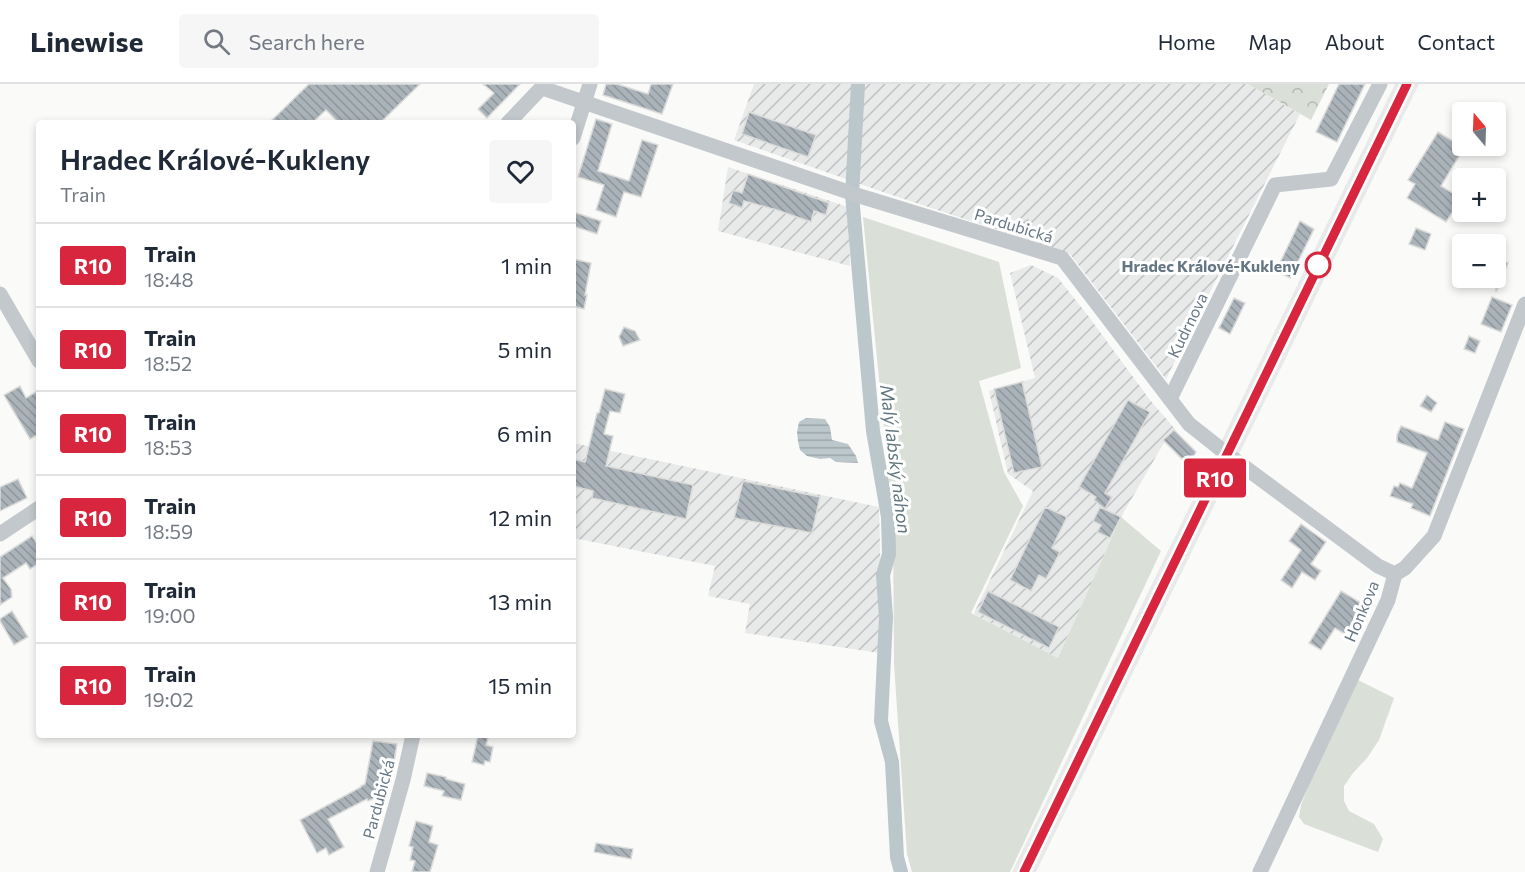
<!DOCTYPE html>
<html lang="en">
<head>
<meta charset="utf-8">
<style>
	body { margin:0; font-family:Commissioner,sans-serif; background:#f6f6f7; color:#1f2937; height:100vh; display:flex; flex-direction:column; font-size:22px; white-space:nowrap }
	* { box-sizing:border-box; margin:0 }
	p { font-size:20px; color:#747a83 }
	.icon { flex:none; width:33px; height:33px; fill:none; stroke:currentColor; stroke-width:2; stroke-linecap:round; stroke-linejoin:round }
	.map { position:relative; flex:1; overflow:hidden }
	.drawer { position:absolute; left:36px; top:36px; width:540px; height:618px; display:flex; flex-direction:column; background:#fff; border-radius:6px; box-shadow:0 3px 9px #0003 }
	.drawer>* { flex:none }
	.badge { padding:0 12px; border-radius:4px; font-size:21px; line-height:39px }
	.needle { width:39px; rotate:341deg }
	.buttons { position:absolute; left:1452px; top:18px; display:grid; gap:12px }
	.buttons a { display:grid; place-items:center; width:54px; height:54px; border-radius:6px; background:#fff; box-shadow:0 3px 9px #0003; font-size:30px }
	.map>.badge { position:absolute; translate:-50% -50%; box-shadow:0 0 0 3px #fff }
	.round { display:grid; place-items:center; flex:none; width:63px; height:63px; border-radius:6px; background:#f6f6f7 }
	.summary { display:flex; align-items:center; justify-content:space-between; height:102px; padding:0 24px }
	h1 { font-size:28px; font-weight:600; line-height:45px }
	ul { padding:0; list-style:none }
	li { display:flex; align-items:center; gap:18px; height:84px; padding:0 24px; border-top:2px solid #e0e1e3 }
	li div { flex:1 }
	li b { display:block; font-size:22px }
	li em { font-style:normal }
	li .badge { min-width:66px; font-weight:700; text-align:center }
	header { display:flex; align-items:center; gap:36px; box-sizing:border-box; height:84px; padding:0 30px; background:#fff; border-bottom:2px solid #e0e1e3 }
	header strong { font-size:28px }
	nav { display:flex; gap:33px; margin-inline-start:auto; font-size:21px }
	.search { width:420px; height:54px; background:#f6f6f7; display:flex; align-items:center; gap:15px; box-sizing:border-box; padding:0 21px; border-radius:6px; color:#747a83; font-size:22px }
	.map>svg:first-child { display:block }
</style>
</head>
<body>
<header>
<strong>Linewise</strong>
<div class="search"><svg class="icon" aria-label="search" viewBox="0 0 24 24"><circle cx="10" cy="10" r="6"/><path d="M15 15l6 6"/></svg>Search here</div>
<nav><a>Home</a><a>Map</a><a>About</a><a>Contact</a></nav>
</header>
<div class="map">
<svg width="1525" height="788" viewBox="0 0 1525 788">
	<defs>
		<pattern id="industrial-furrows" width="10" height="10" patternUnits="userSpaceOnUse" patternTransform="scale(1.5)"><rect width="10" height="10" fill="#e8e9e9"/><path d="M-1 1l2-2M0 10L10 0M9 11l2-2" fill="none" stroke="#c0c1c2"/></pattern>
		<pattern id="park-crowns" width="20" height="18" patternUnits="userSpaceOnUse" patternTransform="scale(1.5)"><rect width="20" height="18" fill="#dadfd7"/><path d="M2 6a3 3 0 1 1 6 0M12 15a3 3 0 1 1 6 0" fill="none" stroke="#b4b9b4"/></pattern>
		<pattern id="water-rules" width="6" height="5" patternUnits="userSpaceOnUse" patternTransform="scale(1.5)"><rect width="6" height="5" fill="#bbc7cb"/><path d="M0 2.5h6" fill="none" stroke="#9ca6aa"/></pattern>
		<pattern id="building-back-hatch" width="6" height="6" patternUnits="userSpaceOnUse" patternTransform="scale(1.5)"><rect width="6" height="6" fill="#aab3b9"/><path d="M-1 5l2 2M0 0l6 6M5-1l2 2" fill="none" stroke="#8e969c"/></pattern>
	</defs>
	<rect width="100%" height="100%" fill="#fafaf8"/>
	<!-- built -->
	<polygon fill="#e8e9e9" points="1395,0 1419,0 1036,788 1012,788"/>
	<!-- industrial -->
	<g fill="url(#industrial-furrows)">
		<polygon points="754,0 1248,0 1300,30 1166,295 1070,170 886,109 734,56"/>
		<polygon points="728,83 848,123 850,182 718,147"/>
		<polygon points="1031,181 1058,194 1089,233 1150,316 1175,345 1165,357 1121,433 1058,574 975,531 974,529 1033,407 1008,390 989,307 1035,294 1010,189"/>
		<polygon points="573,359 879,423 881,504 879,569 745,549 750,520 708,512 715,482 573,454"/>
	</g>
	<!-- grass -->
	<g fill="#dadfd7">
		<polygon points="863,133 999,178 1021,284 979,297 1004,388 1023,422 971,529 1058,574 1121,433 1161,467 1010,788 912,788 907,770 894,580 893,436"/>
		<polygon points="1358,596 1394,614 1379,656 1367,674 1353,689 1344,702 1344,717 1349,727 1374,740 1383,755 1378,768 1304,740 1299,733 1301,721 1312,693"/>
	</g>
	<!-- park -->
	<polygon fill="url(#park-crowns)" points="1248,0 1329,0 1311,36"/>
	<!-- water -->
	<polygon fill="url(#water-rules)" points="806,334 825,335 830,343 832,356 848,360 856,372 858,379 836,378 830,374 820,375 807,372 800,366 798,357 797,348 799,338"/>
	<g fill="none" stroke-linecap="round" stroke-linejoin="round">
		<!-- canal -->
		<polyline stroke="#bbc7cb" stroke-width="14" points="858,0 852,111 873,347 888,433 889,470 883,491 886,533 881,637 892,678 897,773 901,788"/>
	</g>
	<!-- building -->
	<g fill="url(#building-back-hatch)" stroke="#dcdcda" stroke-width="1.5">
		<polygon points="309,0 420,0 380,39 339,39 326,26 312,39 269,39"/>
		<polygon points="483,0 520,0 487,34 478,25 494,9"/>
		<polygon points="606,0 617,0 648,10 651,0 673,0 662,30 603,11"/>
		<polygon points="1339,0 1365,0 1337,58 1316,48"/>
		<polygon points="749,28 816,51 808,73 742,50"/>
		<polygon points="596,35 612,40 598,87 629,97 642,56 658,61 641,113 624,108 616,133 596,126 604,101 578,93"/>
		<polygon points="1438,48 1464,64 1441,102 1462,115 1462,128 1455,124 1446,138 1407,114 1415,100 1408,96"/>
		<polygon points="748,90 829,119 826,131 814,127 811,138 777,126 744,117 742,124 729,119 733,106 742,109"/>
		<polygon points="573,128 601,137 597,150 573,142"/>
		<polygon points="1028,135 1035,149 1027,153 1022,152 1017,141"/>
		<polygon points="1300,137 1314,145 1290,194 1276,187"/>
		<polygon points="1416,144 1431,150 1425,166 1409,160"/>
		<polygon points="1496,174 1508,179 1496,208"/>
		<polygon points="573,175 591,179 585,211 587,211 584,225 573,222"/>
		<polygon points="1492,213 1512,221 1501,248 1481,240"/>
		<polygon points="1234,214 1245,219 1230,250 1219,244"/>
		<polygon points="624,243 635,247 640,256 623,262 619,253"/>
		<polygon points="1469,252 1480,257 1475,269 1464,265"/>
		<polygon points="1022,298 1042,383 1014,389 994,305"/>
		<polygon points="20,302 26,314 39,306 39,350 30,355 4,311"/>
		<polygon points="605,305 625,310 620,329 610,327 604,350 613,352 606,382 693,401 686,435 592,414 593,407 573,402 573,375 585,378 597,329 599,329"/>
		<polygon points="1427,311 1437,319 1431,328 1420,322"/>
		<polygon points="1128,316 1150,328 1105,409 1112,413 1105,425 1094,416 1096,413 1079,403"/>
		<polygon points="1445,338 1464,345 1430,432 1411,424 1413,420 1390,412 1394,402 1398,403 1400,399 1412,404 1427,369 1397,358 1397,351 1401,342 1438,356"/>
		<polygon points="1174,346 1196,368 1189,382 1163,356"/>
		<polygon points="18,395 27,414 0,427 0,403"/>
		<polygon points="743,397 820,413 812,449 734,434"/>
		<polygon points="1045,423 1067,433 1052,464 1060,468 1046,495 1039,491 1031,507 1010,496"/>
		<polygon points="1100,423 1121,433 1110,454 1097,448 1101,441 1093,437"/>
		<polygon points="1301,440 1326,458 1311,480 1321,487 1315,496 1302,488 1292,504 1281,496 1301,466 1289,457"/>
		<polygon points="32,452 39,463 39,479 30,485 26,479 3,494 11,505 12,513 0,521 0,473"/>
		<polygon points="988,507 1059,543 1049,564 978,528"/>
		<polygon points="1341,507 1371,525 1353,555 1335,544 1321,566 1309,559"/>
		<polygon points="12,527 28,553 14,561 0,537 0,535"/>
		<polygon points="478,651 489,651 486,661 493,663 490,678 485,677 484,681 472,678"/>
		<polygon points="373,657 397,660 392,690 380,686 388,708 368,717 367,715 328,735 344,763 329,771 326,764 317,769 300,736 361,703 361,702 365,700"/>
		<polygon points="427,689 446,693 446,695 465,700 461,716 442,712 444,707 424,702"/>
		<polygon points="416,737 433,742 429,758 438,761 430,788 412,788 415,777 410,776 413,763 409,762"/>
		<polygon points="596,759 633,765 631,775 594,768"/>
	</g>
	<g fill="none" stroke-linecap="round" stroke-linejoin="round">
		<!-- minor -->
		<g stroke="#c3c8cc" stroke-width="15">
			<polyline points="542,4 863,113 1062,174 1189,340 1227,370 1378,482 1395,490"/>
			<polyline points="508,39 545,0"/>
			<polyline points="573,54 590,0"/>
			<polyline points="0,210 39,277"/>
			<polyline points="1170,315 1275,101 1331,95 1380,0"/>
			<polyline points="0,450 39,424"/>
			<polyline points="377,788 403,696 413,651"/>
			<polyline points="1260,788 1388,516 1395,490 1405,484 1434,452 1525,220"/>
		</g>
		<defs>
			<polyline id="rail" points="1024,788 1407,0"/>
		</defs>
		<!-- rail casing -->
		<use href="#rail" stroke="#a2aab0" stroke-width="6"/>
		<!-- rail -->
		<use href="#rail" stroke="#fff" stroke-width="4" stroke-dasharray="11" stroke-linecap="butt"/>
	</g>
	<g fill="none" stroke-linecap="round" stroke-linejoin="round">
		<defs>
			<polyline id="line" points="1024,788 1407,0"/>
		</defs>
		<!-- line casing -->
		<use href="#line" stroke="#fff" stroke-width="14"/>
		<!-- line -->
		<use href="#line" stroke="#d7263d" stroke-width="9"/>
	</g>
	<!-- markers -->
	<circle fill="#fff" stroke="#d7263d" stroke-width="3" cx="1318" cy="181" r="12"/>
	<g text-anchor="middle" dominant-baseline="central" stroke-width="6" stroke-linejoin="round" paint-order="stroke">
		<!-- street labels -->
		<g font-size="16" fill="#657683" stroke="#fff">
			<text transform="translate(1014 141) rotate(17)">Pardubická</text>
			<text transform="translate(1187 241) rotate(-64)">Kudrnova</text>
			<text transform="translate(1361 527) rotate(-67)">Honkova</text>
			<text transform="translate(378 715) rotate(-75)">Pardubická</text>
		</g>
		<!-- stop labels -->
		<g font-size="16" font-weight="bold" fill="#657683" stroke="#fff" text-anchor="end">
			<text x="1300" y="181">Hradec Králové-Kukleny</text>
		</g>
		<!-- water labels -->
		<g font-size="18" font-style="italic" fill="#60757c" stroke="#fff">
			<text transform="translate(896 375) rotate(83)">Malý labský náhon</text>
		</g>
	</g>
</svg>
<div class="buttons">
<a><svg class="needle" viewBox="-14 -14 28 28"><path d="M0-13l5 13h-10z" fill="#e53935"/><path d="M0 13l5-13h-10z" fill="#747a83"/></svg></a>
<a>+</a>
<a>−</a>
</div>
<b class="badge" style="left:1215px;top:394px;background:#d7263d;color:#fff">R10</b>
<section class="drawer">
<div class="summary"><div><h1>Hradec Králové-Kukleny</h1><p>Train</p></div><a class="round"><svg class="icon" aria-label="heart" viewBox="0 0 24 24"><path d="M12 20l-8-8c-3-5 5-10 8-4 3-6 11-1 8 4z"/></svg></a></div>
<ul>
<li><span class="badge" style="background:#d7263d;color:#fff">R10</span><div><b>Train</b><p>18:48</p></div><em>1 min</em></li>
<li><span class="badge" style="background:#d7263d;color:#fff">R10</span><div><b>Train</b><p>18:52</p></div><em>5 min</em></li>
<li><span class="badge" style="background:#d7263d;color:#fff">R10</span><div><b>Train</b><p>18:53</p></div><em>6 min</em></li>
<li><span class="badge" style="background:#d7263d;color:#fff">R10</span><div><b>Train</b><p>18:59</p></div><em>12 min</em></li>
<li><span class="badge" style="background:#d7263d;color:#fff">R10</span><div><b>Train</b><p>19:00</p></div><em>13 min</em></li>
<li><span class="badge" style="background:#d7263d;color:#fff">R10</span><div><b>Train</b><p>19:02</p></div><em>15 min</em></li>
</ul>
</section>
</div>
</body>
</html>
